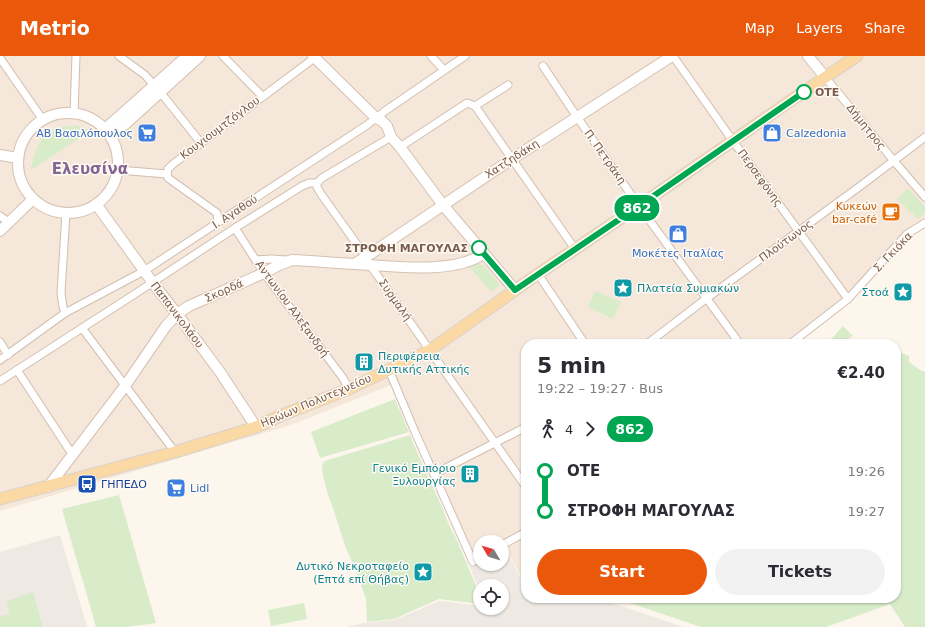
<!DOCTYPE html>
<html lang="en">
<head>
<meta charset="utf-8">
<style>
	body { margin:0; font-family:"DejaVu Sans",sans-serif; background:#f2f2f3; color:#2b2b33; height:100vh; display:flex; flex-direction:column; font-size:15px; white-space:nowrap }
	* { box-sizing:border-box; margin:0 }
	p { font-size:13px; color:#7c7c81 }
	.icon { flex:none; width:22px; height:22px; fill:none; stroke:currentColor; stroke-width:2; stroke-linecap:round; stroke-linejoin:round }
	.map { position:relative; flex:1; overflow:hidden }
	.details { position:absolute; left:521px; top:283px; width:380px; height:264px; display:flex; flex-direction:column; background:#fff; border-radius:16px; box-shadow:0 1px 3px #0004 }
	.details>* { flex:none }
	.badge { padding:0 8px; border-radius:13px; font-size:14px; line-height:26px }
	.needle { width:26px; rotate:308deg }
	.controls { position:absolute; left:473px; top:479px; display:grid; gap:8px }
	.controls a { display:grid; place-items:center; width:36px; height:36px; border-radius:50%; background:#fff; box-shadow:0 1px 3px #0004; font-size:20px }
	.map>.badge { position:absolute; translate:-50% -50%; box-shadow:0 0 0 2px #fff }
	.legs { display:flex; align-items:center; gap:6px; height:44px; padding:0 16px; font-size:13px }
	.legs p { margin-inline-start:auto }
	.summary { display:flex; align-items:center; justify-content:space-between; height:68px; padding:0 16px }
	h1 { font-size:22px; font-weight:600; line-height:30px }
	.primary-button { display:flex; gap:8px; margin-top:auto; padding:8px 16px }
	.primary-button a { flex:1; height:46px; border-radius:24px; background:#ea580c; color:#fff; font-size:16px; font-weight:600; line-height:46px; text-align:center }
	.primary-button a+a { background:#f2f2f3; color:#2b2b33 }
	ul { padding:0 16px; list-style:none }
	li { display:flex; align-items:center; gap:14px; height:40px; font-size:15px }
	li i { display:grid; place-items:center; width:6px; height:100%; margin:0 5px; background:currentColor }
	li i::after { content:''; width:10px; height:10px; margin:-5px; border:3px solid; border-radius:50%; background:#fff }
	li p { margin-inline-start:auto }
	li:first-child i { background:linear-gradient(#0000 50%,currentColor 0) }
	li:last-child i { background:linear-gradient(currentColor 50%,#0000 0) }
	header { display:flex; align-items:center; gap:24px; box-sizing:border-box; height:56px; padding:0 20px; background:#ea580c; color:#fff }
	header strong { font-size:19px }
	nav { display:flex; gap:22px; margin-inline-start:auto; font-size:14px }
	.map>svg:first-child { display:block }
</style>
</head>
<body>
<header>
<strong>Metrio</strong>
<nav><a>Map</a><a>Layers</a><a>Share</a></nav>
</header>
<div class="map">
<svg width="925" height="571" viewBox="0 0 925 571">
	<rect width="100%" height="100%" fill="#fdf6ec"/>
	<!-- residential -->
	<polygon fill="#f5e8da" points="0,0 925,0 925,170 908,181 849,245 793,288 526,288 526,529 502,486 480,486 480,504 470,509 391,329 291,369 0,455"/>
	<!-- industrial -->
	<g fill="#efe9e4">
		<polygon points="60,479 87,571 0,571 0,496"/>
		<polygon points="504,491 526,532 526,542 605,542 609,546 684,571 346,571 364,567 394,564 440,545 474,549 480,547 480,552 502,552 502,530 480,530 480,536 470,511 480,505 480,508 502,508 502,493"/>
	</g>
	<!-- green -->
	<g fill="#d8ecc9">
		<path d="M67,70h11l12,5 -59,39c3,-16 7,-34 24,-41 4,-2 8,-2 12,-3z"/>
		<polygon points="908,132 925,151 925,157 918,163 897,143"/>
		<polygon points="477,207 485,210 500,229 491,236 468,209"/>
		<polygon points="595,235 621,246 613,263 588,251"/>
		<polygon points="843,270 853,280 839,288 827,288"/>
		<polygon points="902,297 909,300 909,306 920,314 925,316 925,571 905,571 890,548 826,571 701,571 621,544 623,542 896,542 896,301"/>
		<polygon points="395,343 409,376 320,402 311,376"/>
		<path d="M410,379c10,25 21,48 32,72 4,10 7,20 13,29l25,59v5l-7,3 -34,-4 -45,20 -27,3 -1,-23 -9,-25 -13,-31 -10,-32 -6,-16 -5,-19 -1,-11 3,-4 16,-5z"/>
		<polygon points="119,439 156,567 126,571 96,571 62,453"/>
		<polygon points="33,536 43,571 0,571 0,560 9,558 7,545"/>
		<polygon points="304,547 307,563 271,570 268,554"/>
	</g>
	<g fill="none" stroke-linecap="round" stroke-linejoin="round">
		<defs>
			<g id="street">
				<polyline points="119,0 145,19 161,37 201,87"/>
				<polyline points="223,0 262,40"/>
				<polyline points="431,0 444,14"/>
				<polyline points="673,0 733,85 848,243"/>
				<polyline points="0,2 43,64"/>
				<polyline points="543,10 577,61 639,150 740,288"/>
				<polyline points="825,21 894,105 925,141"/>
				<polyline points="475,50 575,193"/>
				<polyline points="74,57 76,0"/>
				<polyline points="391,81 322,122 317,127 317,131 321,138 366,201 370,209 526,431"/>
				<polyline points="400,91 467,47 475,50 508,29"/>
				<polyline points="118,114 167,118 168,113 173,108 317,0"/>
				<polyline points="167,118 168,122 217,157 218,167"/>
				<polyline points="0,160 10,167"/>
				<polyline points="235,172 264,217 343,322 349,333"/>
				<polyline points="256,204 271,203 287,204"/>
				<polyline points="538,218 585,288"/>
				<polyline points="65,257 63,251 61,237 66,157"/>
				<polyline points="82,272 175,396"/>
				<polyline points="0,286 8,299"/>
				<polyline points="647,288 707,242 859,131 925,81"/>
				<polyline points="790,288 848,243 907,178 925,167"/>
				<polyline points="0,304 65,257 144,215 367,69 385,55 465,0"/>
				<polyline points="17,314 72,398"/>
				<polyline points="389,314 415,376 473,506 480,502"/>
				<polyline points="0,325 141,234 235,172 302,130 309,127 317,127"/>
				<polyline points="434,418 526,371"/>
				<polyline points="502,489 526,476"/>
			</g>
			<g id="secondary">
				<polyline points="313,0 371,57 376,62 381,64 387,70 391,81 400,91 443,149 515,234"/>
				<polyline points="808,0 825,21"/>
				<circle cx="68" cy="107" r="50"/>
				<polyline points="105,73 187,0"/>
				<polyline points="111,81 200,0"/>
				<polyline points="0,99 18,102"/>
				<polyline points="96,148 153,227 177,258 220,316 256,371"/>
				<polyline points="0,175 32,144"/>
				<polyline points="354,208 366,201 512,103 672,0"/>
				<path d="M48,431l77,-101 41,-60 11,-12 12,-8 75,-33 15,-8 13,-5c21,1 43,3 64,4 34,2 100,11 128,-11"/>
			</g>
			<polyline id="primary" points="0,443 175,396 256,371 282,359 349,333 430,294 538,218 639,150 793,43 857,0"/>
		</defs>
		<!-- street casing -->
		<use href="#street" stroke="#d1beb0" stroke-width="9"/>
		<!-- secondary casing -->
		<use href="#secondary" stroke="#d6c0b0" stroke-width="12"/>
		<!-- primary casing -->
		<use href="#primary" stroke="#dad1cd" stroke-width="13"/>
		<!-- street -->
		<use href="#street" stroke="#fff" stroke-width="7"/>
		<!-- secondary -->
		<use href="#secondary" stroke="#fff" stroke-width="10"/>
		<!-- primary -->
		<use href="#primary" stroke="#fbd9a5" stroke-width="11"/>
	</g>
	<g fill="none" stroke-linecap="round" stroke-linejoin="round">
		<defs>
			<polyline id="line-1" points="479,192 515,234 639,150 804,36"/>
		</defs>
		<!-- line-1 casing -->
		<use href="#line-1" stroke="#fff" stroke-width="9"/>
		<!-- line-1 -->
		<use href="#line-1" stroke="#00a651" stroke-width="6"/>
	</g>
	<!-- icons -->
	<defs>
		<symbol id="supermarket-square" viewBox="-11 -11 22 22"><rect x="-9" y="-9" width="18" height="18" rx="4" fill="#3f7fe0" stroke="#fffaf3"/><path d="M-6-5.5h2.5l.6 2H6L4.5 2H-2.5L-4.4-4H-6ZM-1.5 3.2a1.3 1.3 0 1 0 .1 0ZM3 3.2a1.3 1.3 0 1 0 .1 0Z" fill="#fff"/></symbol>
		<symbol id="shop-square" viewBox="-11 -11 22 22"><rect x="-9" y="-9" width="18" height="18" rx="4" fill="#3f7fe0" stroke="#fffaf3"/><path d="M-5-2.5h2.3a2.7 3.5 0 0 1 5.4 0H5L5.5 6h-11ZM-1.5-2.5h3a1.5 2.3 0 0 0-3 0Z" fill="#fff"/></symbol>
		<symbol id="cafe-square" viewBox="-11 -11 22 22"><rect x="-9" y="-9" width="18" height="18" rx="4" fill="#e8710a" stroke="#fffaf3"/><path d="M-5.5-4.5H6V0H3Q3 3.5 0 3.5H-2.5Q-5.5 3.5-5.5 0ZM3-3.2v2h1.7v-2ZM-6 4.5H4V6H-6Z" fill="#fff"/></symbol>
		<symbol id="sight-square" viewBox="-11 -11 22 22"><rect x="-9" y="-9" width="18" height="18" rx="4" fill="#0f9aa8" stroke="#fffaf3"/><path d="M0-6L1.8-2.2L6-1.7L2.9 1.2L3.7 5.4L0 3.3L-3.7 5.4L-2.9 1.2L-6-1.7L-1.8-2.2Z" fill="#fff"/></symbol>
		<symbol id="building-square" viewBox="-11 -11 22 22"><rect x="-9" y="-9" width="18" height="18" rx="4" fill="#0f9aa8" stroke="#fffaf3"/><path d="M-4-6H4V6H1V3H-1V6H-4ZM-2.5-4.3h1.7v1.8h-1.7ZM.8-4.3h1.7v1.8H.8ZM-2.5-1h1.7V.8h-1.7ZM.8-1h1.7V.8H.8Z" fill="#fff"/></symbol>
		<symbol id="bus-square" viewBox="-11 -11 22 22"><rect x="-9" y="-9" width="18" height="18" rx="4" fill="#1a4fb4" stroke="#fffaf3"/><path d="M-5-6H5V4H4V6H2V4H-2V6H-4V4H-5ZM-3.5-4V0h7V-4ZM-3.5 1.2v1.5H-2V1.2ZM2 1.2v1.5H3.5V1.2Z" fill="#fff"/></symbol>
	</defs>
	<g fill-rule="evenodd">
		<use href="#supermarket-square" x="136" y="66" width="22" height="22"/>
		<use href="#shop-square" x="761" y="66" width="22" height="22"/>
		<use href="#cafe-square" x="880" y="145" width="22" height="22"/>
		<use href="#shop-square" x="667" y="167" width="22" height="22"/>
		<use href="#sight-square" x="612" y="221" width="22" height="22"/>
		<use href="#sight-square" x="892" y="225" width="22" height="22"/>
		<use href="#building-square" x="353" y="295" width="22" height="22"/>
		<use href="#building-square" x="459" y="407" width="22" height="22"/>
		<use href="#bus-square" x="76" y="417" width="22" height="22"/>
		<use href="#supermarket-square" x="165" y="421" width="22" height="22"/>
		<use href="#sight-square" x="412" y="505" width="22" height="22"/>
	</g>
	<!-- markers -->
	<g fill="#fff" stroke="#00a651" stroke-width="2">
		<circle cx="804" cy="36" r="7"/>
		<circle cx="479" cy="192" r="7"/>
	</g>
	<g text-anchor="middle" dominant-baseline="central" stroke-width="3" stroke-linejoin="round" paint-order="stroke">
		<!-- stop labels -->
		<g font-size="11" font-weight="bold" fill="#7a5c4d" stroke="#fffaf3" text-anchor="start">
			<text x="815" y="36">ΟΤΕ</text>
			<text x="468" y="192" text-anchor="end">ΣΤΡΟΦΗ ΜΑΓΟΥΛΑΣ</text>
		</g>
		<!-- street labels -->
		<g font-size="11" fill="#7a5c4d" stroke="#fffaf3">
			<text transform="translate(866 71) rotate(51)">Δήμητρος</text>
			<text transform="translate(220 72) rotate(-37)">Κουγιουμτζόγλου</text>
			<text transform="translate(605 101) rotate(55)">Π. Πετράκη</text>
			<text transform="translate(512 103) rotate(-33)">Χατζηδάκη</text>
			<text transform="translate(760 122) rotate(54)">Περσεφόνης</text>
			<text transform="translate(235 156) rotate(-33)">Ι. Αγαθού</text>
			<text transform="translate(786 185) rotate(-36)">Πλούτωνος</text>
			<text transform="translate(893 196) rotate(-46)">Σ. Γκιόκα</text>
			<text transform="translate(224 235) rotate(-24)">Σκορδά</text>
			<text transform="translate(395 244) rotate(55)">Συρμαλή</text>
			<text transform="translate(292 253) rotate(54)">Αντωνίου Αλεξανδρή</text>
			<text transform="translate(177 259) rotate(53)">Παπανικολάου</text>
			<text transform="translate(316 345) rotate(-23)">Ηρώων Πολυτεχνείου</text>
		</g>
		<!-- shop labels -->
		<g font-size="11" fill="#366cbe" stroke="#fffaf3" text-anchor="start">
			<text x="133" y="77" text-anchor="end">ΑΒ Βασιλόπουλος</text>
			<text x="786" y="77">Calzedonia</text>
			<text x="678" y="197" text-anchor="middle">Μοκέτες Ιταλίας</text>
			<text x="190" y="432">Lidl</text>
		</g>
		<!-- food labels -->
		<g font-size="11" fill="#c56008" stroke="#fffaf3" text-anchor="end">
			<text x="877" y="150">Κυκεών<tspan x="877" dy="13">bar-café</tspan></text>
		</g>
		<!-- culture labels -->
		<g font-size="11" fill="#0d838f" stroke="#fffaf3" text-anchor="end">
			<text x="637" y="232" text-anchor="start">Πλατεία Συμιακών</text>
			<text x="889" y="236">Στοά</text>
			<text x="378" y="300" text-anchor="start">Περιφέρεια<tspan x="378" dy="13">Δυτικής Αττικής</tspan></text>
			<text x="456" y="412">Γενικό Εμπόριο<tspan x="456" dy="13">Ξυλουργίας</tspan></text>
			<text x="409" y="510">Δυτικό Νεκροταφείο<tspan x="409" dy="13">(Επτά επί Θήβας)</tspan></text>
		</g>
		<!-- transit labels -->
		<g font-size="11" fill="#164399" stroke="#fffaf3" text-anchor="start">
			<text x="101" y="428">ΓΗΠΕΔΟ</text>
		</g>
		<!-- district labels -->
		<g font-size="15" font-weight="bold" fill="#846695" stroke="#fffaf3">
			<text x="90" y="113">Ελευσίνα</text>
		</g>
	</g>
</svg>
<div class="controls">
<a><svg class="needle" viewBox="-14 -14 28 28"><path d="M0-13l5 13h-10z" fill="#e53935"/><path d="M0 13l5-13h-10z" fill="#7c7c81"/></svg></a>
<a><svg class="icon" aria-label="locate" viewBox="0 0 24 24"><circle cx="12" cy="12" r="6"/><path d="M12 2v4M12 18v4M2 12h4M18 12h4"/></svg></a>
</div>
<b class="badge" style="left:637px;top:152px;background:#00a651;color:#fff">862</b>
<section class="details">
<div class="summary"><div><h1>5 min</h1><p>19:22 – 19:27 · Bus</p></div><b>€2.40</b></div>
<div class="legs"><svg class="icon" aria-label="walk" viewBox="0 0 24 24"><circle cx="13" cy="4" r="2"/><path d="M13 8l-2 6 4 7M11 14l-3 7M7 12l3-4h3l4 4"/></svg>4<svg class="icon" aria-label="forward" viewBox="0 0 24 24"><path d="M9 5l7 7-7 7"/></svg><b class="badge" style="background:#00a651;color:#fff">862</b></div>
<ul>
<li><i style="color:#00a651"></i><b>ΟΤΕ</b><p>19:26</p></li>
<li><i style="color:#00a651"></i><b>ΣΤΡΟΦΗ ΜΑΓΟΥΛΑΣ</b><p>19:27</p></li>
</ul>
<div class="primary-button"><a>Start</a><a>Tickets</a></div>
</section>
</div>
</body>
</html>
